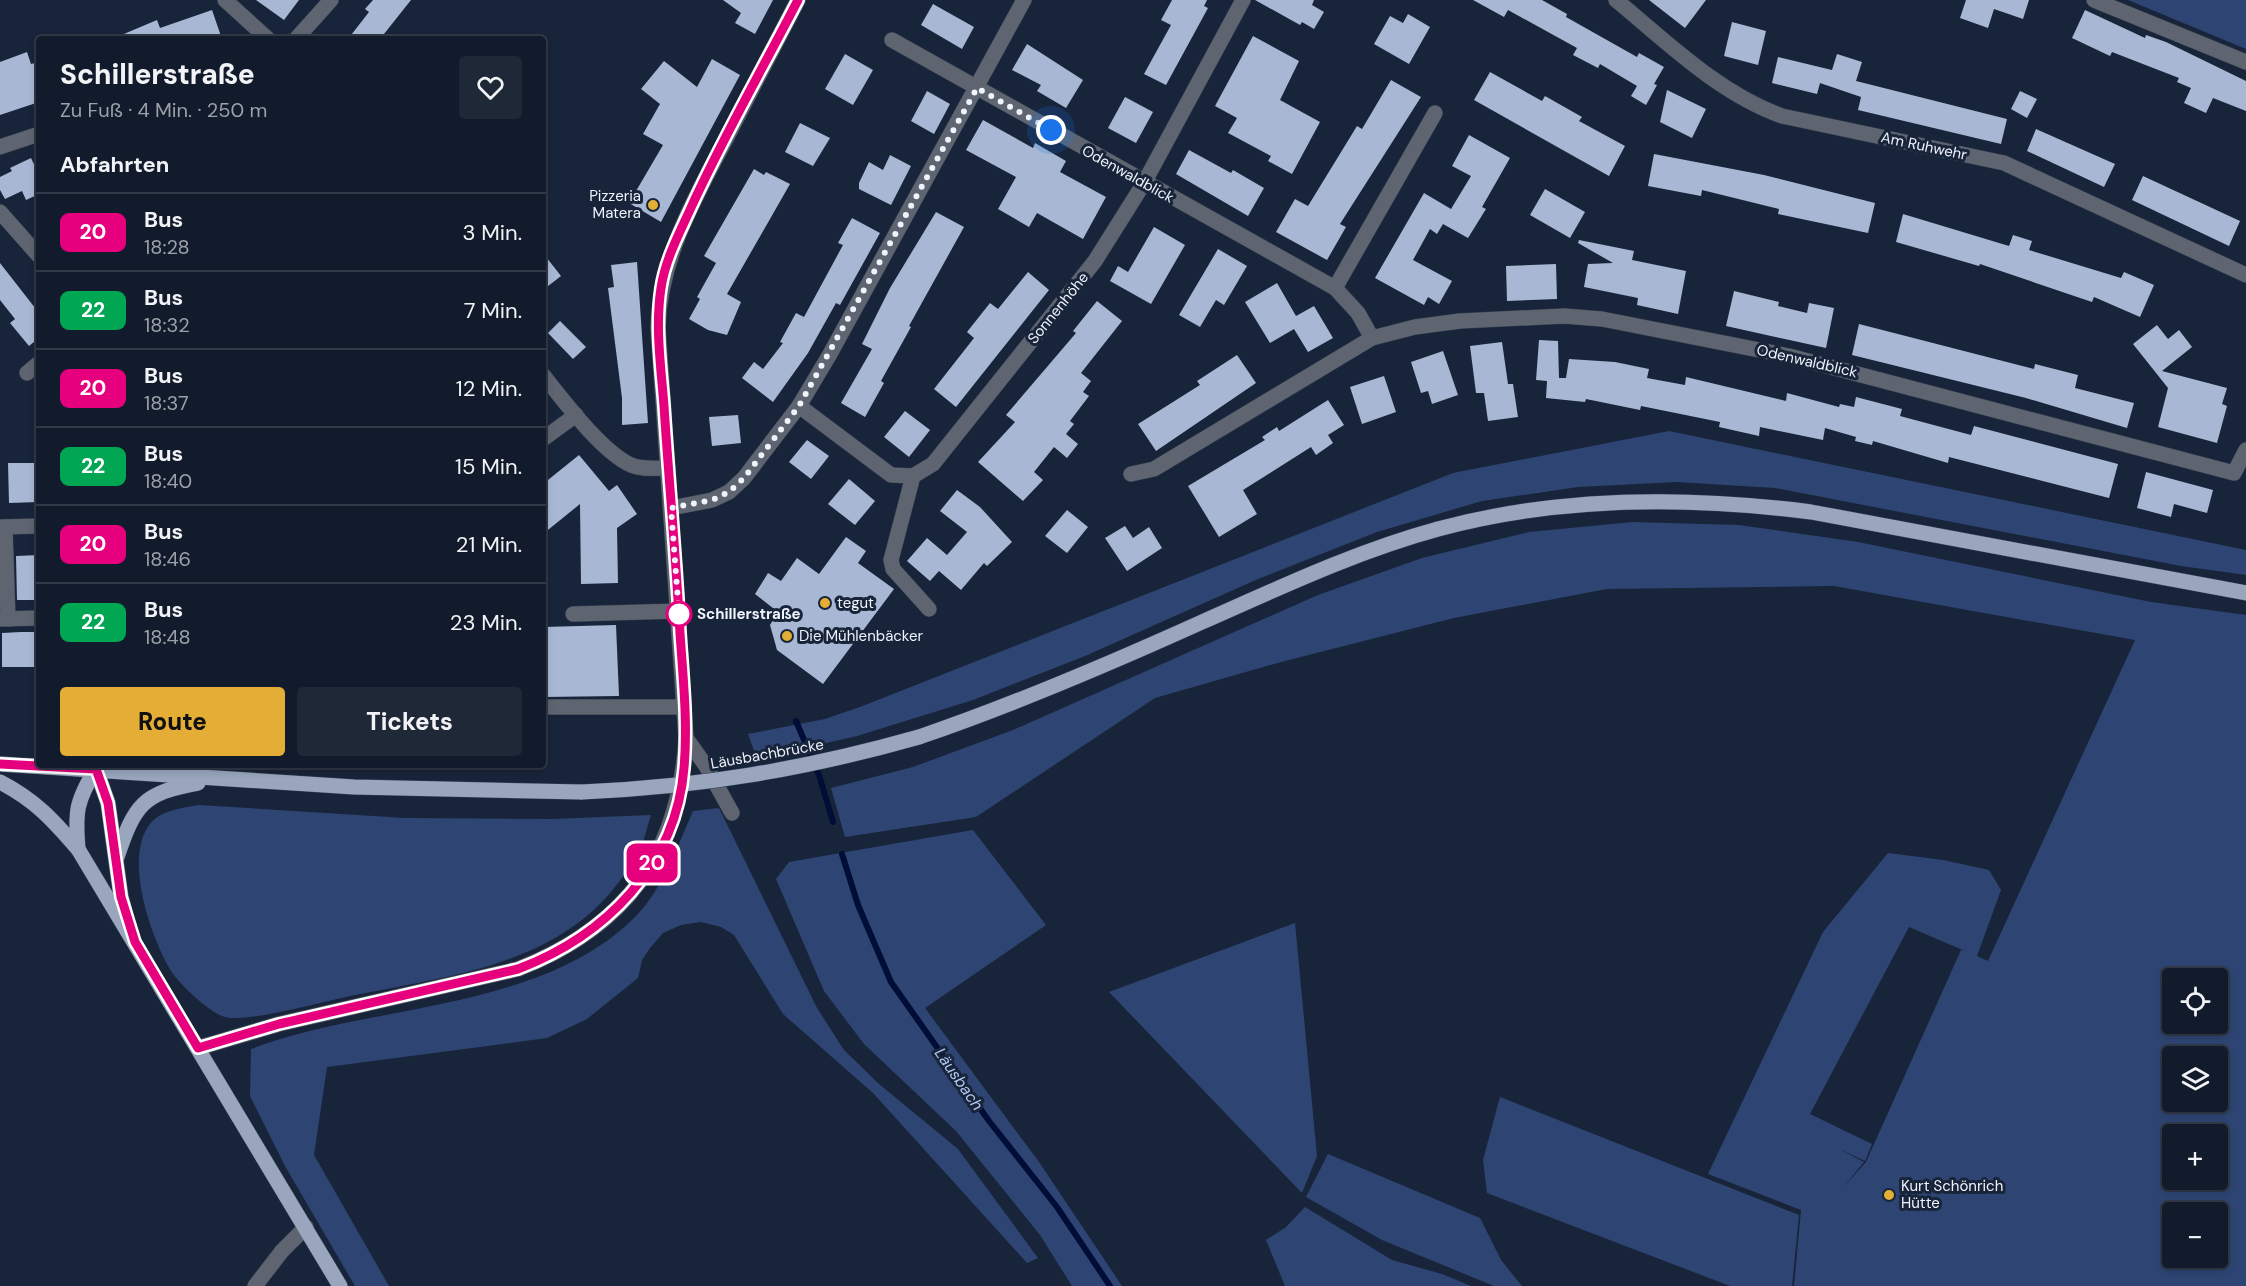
<!DOCTYPE html>
<html lang="de">
<head>
<meta charset="utf-8">
<style>
	body { margin:0; font-family:"DM Sans",sans-serif; background:#1f2837; color:#f1f3f6; height:100vh; display:flex; flex-direction:column; font-size:22px; white-space:nowrap }
	* { box-sizing:border-box; margin:0 }
	p { font-size:20px; color:#9ca1a9 }
	.icon { flex:none; width:33px; height:33px; fill:none; stroke:currentColor; stroke-width:2; stroke-linecap:round; stroke-linejoin:round }
	.map { position:relative; flex:1; overflow:hidden }
	.side { position:absolute; left:36px; top:36px; width:510px; height:732px; display:flex; flex-direction:column; background:#121b2b; border-radius:6px; box-shadow:0 3px 9px #0003,0 0 0 2px #313947 }
	.side>* { flex:none }
	.badge { padding:0 12px; border-radius:9px; font-size:21px; line-height:39px }
	.controls { position:absolute; left:2162px; top:968px; display:grid; gap:12px }
	.controls a { display:grid; place-items:center; width:66px; height:66px; border-radius:6px; background:#121b2b; box-shadow:0 3px 9px #0003,0 0 0 2px #313947; font-size:30px }
	.you { position:absolute; width:30px; height:30px; margin:-15px; border:4px solid #fff; border-radius:50%; background:#1a73e8; box-shadow:0 0 0 9px #1a73e833 }
	.map>.badge { position:absolute; translate:-50% -50%; box-shadow:0 0 0 3px #fff }
	h2 { padding:0 24px; font-size:22px; line-height:54px }
	.round { display:grid; place-items:center; flex:none; width:63px; height:63px; border-radius:6px; background:#1f2837 }
	.overview { display:flex; align-items:center; justify-content:space-between; height:102px; padding:0 24px }
	h1 { font-size:28px; font-weight:800; line-height:45px }
	.cta { display:flex; gap:12px; margin-top:auto; padding:12px 24px }
	.cta a { flex:1; height:69px; border-radius:6px; background:#e4ad35; color:#111; font-size:24px; font-weight:800; line-height:69px; text-align:center }
	.cta a+a { background:#1f2837; color:#f1f3f6 }
	ul { padding:0; list-style:none }
	li { display:flex; align-items:center; gap:18px; height:78px; padding:0 24px; border-top:2px solid #313947 }
	li div { flex:1 }
	li b { display:block; font-size:22px }
	li em { font-style:normal }
	li .badge { min-width:66px; font-weight:700; text-align:center }
	.map>svg:first-child { display:block }
</style>
</head>
<body>
<div class="map">
<svg width="2246" height="1286" viewBox="0 0 2246 1286">
	<rect width="100%" height="100%" fill="#182439"/>
	<!-- green -->
	<g fill="#2e4573" fill-rule="evenodd">
		<polygon points="2128,0 2246,0 2246,49"/>
		<polygon points="1669,431 2246,550 2246,575 2181,566 1775,488 1677,482 1578,487 1482,501 1377,532 1258,579 1085,656 973,700 857,736 757,759 748,734 825,719 860,707 1453,473"/>
		<path d="M1633,522l106,3 119,17 293,60 95,13v671h-452l7,-76 -93,-36 115,-242 65,-79 55,7 46,10 12,20 -24,66 11,5 147,-321 -301,-54 -227,3 -153,29 -173,44 -126,36 -179,119 -131,20 -14,-49 82,-21 100,-37 305,-135 104,-37 107,-26zM1909,927l56,24 -4,-1 -95,212 -24,27 22,-27 -27,-14 28,13 7,-17 -62,-30zM2172,978h45v45h-45zM2172,1056h45v45h-45zM2172,1134h45v45h-45zM2172,1212h45v45h-45z"/>
		<path d="M199,805l206,13 147,1 99,-4c-4,12 -7,26 -12,39 -4,10 -14,20 -21,29 -64,86 -180,94 -277,115 -22,5 -97,25 -116,19 -15,-4 -46,-33 -54,-46 -20,-33 -48,-113 -21,-147 11,-14 32,-16 49,-19z"/>
		<path d="M719,808l98,200 27,42 35,34 79,65 80,109 -11,5 -154,-170 -90,-79 -49,-79 -13,-8 -20,-5 -20,3 -18,8 -13,15 -8,12 -4,18 -51,41 -40,19 -220,29 -13,88 75,131h-34l-70,-120 -35,-70 1,-47c120,-46 292,-37 386,-134 26,-27 41,-70 56,-104z"/>
		<polygon points="973,830 1046,925 925,1008 1039,1162 1122,1286 1072,1286 1040,1235 956,1131 864,1044 824,991 776,879 789,862"/>
		<polygon points="1295,923 1317,1156 1302,1193 1109,992"/>
		<polygon points="1500,1097 1799,1215 1792,1286 1730,1286 1487,1193 1483,1160"/>
		<polygon points="1328,1154 1480,1218 1501,1260 1522,1286 1494,1286 1382,1240 1306,1197"/>
		<polygon points="1305,1207 1392,1260 1442,1274 1471,1286 1285,1286 1266,1240 1286,1227"/>
	</g>
	<g fill="none" stroke-linecap="round" stroke-linejoin="round">
		<!-- stream -->
		<g stroke="#000d36" stroke-width="6">
			<polyline points="796,721 819,775 833,822"/>
			<polyline points="842,854 858,905 891,982 989,1121 1057,1207 1110,1286"/>
		</g>
	</g>
	<!-- building -->
	<g fill="#a8b8d4">
		<polygon points="256,0 299,0 284,20"/>
		<polygon points="373,0 411,0 380,39 348,39 369,12 365,9"/>
		<polygon points="723,0 773,0 755,34 735,23 741,13"/>
		<polygon points="1172,0 1207,0 1204,6 1208,8 1166,85 1144,74 1171,25 1161,20"/>
		<polygon points="1255,0 1314,0 1312,5 1324,12 1314,29 1302,22 1300,25"/>
		<polygon points="1473,0 1542,0 1567,14 1566,17 1637,57 1639,53 1664,67 1654,84 1657,85 1646,105 1631,96 1637,86 1600,64 1598,68 1573,55 1577,48 1508,10 1504,17"/>
		<polygon points="1649,0 1706,0 1685,28"/>
		<polygon points="1966,0 2029,0 2023,19 1994,9 1988,28 1960,18"/>
		<polygon points="933,4 974,27 962,49 921,25"/>
		<polygon points="212,10 222,39 112,39 157,20 160,28"/>
		<polygon points="2085,10 2145,38 2146,35 2166,42 2246,81 2246,111 2213,98 2206,113 2184,103 2191,88 2177,82 2179,78 2112,52 2110,56 2072,38"/>
		<polygon points="1408,14 1430,27 1409,64 1374,44 1390,16 1403,23"/>
		<polygon points="1732,22 1766,31 1758,65 1724,56"/>
		<polygon points="1253,36 1299,61 1280,100 1320,122 1292,174 1268,161 1271,156 1228,133 1237,118 1215,106"/>
		<polygon points="1027,44 1083,80 1066,108 1037,91 1041,85 1012,70"/>
		<polygon points="27,52 31,64 39,62 39,102 0,115 0,62"/>
		<polygon points="845,54 873,70 853,105 825,89"/>
		<polygon points="1837,54 1862,62 1856,81 2007,119 2001,144 1858,110 1861,97 1820,83 1817,94 1772,83 1778,57 1832,70"/>
		<polygon points="712,59 740,75 661,222 629,203 663,145 643,134 660,104 641,89 664,61 697,87"/>
		<polygon points="1490,72 1542,101 1545,96 1582,117 1579,121 1625,146 1609,176 1474,100"/>
		<polygon points="1391,80 1421,97 1340,224 1346,227 1327,260 1276,232 1295,199 1308,206 1357,126 1362,129"/>
		<polygon points="1667,90 1706,109 1692,138 1660,122"/>
		<polygon points="927,91 950,104 934,134 911,121"/>
		<polygon points="2020,91 2037,99 2027,118 2011,109"/>
		<polygon points="1125,97 1153,112 1136,143 1108,128"/>
		<polygon points="983,120 1033,148 1035,143 1066,161 1060,172 1106,197 1083,239 1037,213 1029,227 998,209 1016,177 966,150"/>
		<polygon points="800,123 830,138 813,166 785,152"/>
		<polygon points="2036,129 2115,164 2104,187 2027,151"/>
		<polygon points="1469,135 1510,158 1482,207 1486,209 1468,238 1443,224 1437,234 1430,229 1413,260 1452,281 1439,304 1428,297 1424,305 1375,278 1424,193 1451,209 1471,176 1452,166"/>
		<polygon points="1189,150 1231,173 1233,170 1264,188 1248,216 1176,174"/>
		<polygon points="1654,154 1764,175 1875,203 1868,233 1778,214 1779,209 1702,190 1701,196 1648,186"/>
		<polygon points="890,155 911,166 891,205 859,189 859,183 869,162 883,170"/>
		<polygon points="31,158 39,175 39,194 26,200 22,191 5,199 0,190 0,177 12,171 10,168"/>
		<polygon points="754,169 764,175 766,172 790,184 727,294 741,302 727,335 708,330 689,319 700,299 697,297 716,263 704,256"/>
		<polygon points="2143,176 2240,221 2229,246 2132,200"/>
		<polygon points="1545,189 1585,212 1570,238 1530,215"/>
		<polygon points="936,212 964,227 909,326 911,327 881,381 884,383 865,417 841,403 872,349 862,344 890,288"/>
		<polygon points="1903,214 2009,246 2013,235 2032,241 2029,250 2121,278 2124,272 2154,285 2140,317 2094,297 2092,302 1980,264 1979,266 1896,242"/>
		<polygon points="852,218 880,233 840,305 836,303 808,353 773,402 742,378 754,362 763,369 783,343 780,342 796,313 804,317 843,245 838,243"/>
		<polygon points="1154,227 1185,245 1151,304 1110,281 1118,266 1128,272"/>
		<polygon points="1579,240 1634,251 1632,260 1686,271 1678,314 1637,305 1638,298 1584,287 1588,264 1613,263 1578,243"/>
		<polygon points="1218,249 1247,266 1224,305 1216,300 1200,327 1179,315"/>
		<polygon points="543,253 561,276 543,290"/>
		<polygon points="637,262 648,423 622,425 622,398 608,288 614,287 611,265"/>
		<polygon points="0,263 39,313 39,338 29,346 10,323 15,319 0,300"/>
		<polygon points="1556,264 1557,299 1507,301 1506,266"/>
		<polygon points="1028,272 1049,290 956,407 934,389 974,338 967,332 990,303 998,309"/>
		<polygon points="1277,283 1296,316 1314,306 1333,338 1308,352 1294,329 1270,343 1245,302"/>
		<polygon points="1734,291 1779,302 1778,306 1807,313 1809,303 1834,308 1826,348 1726,326"/>
		<polygon points="1097,301 1122,321 1081,373 1091,381 1083,392 1089,396 1070,421 1074,424 1066,434 1078,444 1067,458 1054,447 1034,472 1043,480 1023,501 978,462 1015,422 1006,415 1076,333 1073,331"/>
		<polygon points="560,321 586,347 573,359 548,333"/>
		<polygon points="1859,324 2034,369 2035,364 2078,375 2075,388 2134,403 2127,428 2026,398 1852,355"/>
		<polygon points="2157,325 2168,339 2179,330 2192,347 2162,371 2227,388 2222,404 2227,406 2217,443 2158,427 2168,388 2133,344"/>
		<polygon points="1539,340 1558,341 1559,378 1566,378 1569,359 1615,362 1649,369 1647,378 1685,385 1686,377 1786,401 1787,393 1839,407 1840,404 1854,407 1856,397 1902,409 1900,416 1971,435 1974,426 2118,464 2109,498 1949,457 1948,463 1873,441 1872,445 1855,441 1856,437 1825,428 1823,440 1760,427 1759,436 1719,427 1720,422 1641,406 1640,410 1586,399 1585,402 1546,398 1547,381 1536,380"/>
		<polygon points="1502,342 1508,384 1513,384 1518,417 1488,421 1484,393 1476,393 1470,346"/>
		<polygon points="1443,351 1458,395 1432,404 1428,391 1421,393 1411,362"/>
		<polygon points="1237,355 1256,383 1156,451 1138,424 1200,385 1197,381"/>
		<polygon points="1384,376 1396,412 1362,424 1350,387"/>
		<polygon points="1328,400 1344,425 1328,435 1333,443 1316,455 1311,447 1243,490 1257,514 1219,537 1188,486 1265,440 1262,437 1277,427 1279,431"/>
		<polygon points="905,411 930,430 909,457 884,437"/>
		<polygon points="738,415 741,443 712,446 709,417"/>
		<polygon points="807,440 829,456 811,479 789,462"/>
		<polygon points="579,455 609,491 617,485 637,514 617,528 618,583 581,584 580,504 543,534 543,484"/>
		<polygon points="8,463 39,463 39,502 9,503"/>
		<polygon points="2146,472 2213,490 2207,513 2174,504 2171,517 2137,508"/>
		<polygon points="849,479 875,501 855,525 828,504"/>
		<polygon points="957,490 980,507 1012,542 987,566 984,563 961,590 939,571 930,581 907,561 927,538 947,555 967,532 940,511"/>
		<polygon points="1067,510 1088,527 1067,553 1045,536"/>
		<polygon points="1125,526 1133,538 1149,527 1162,548 1127,571 1105,538"/>
		<polygon points="846,537 866,551 858,563 894,589 823,684 777,650 770,625 778,612 755,594 768,573 781,581 797,558 819,574"/>
		<polygon points="39,555 39,600 17,600 16,556"/>
		<polygon points="616,625 619,696 543,697 543,627"/>
		<polygon points="21,632 39,632 39,667 2,667 2,633"/>
	</g>
	<g fill="none" stroke-linecap="round" stroke-linejoin="round">
		<defs>
			<g id="minor">
				<polyline points="225,0 268,39"/>
				<path d="M1616,0c51,42 102,93 166,116l222,47 242,112"/>
				<polyline points="2094,0 2246,62"/>
				<polyline points="296,39 331,0"/>
				<polyline points="892,40 1335,288 1358,313 1372,338"/>
				<polyline points="0,147 39,134"/>
				<polyline points="0,212 39,256"/>
				<polyline points="1335,288 1435,113"/>
				<polyline points="27,373 39,363"/>
				<path d="M543,375c20,25 59,77 88,90 12,5 25,3 37,3"/>
				<polyline points="799,406 891,475 913,476 933,464 1095,261 1144,183 1243,0"/>
				<polyline points="543,439 576,415"/>
				<polyline points="1131,474 1154,469 1372,338 1415,327 1460,321 1564,316 1602,319 1789,356 2234,473 2246,450"/>
				<polyline points="913,476 891,560 893,569 929,609"/>
				<polyline points="671,508 712,500 729,492 744,478 799,406 830,354 1024,0"/>
				<polyline points="0,527 39,526"/>
				<polyline points="5,527 8,619"/>
				<polyline points="573,614 679,611"/>
				<polyline points="0,619 39,618"/>
				<polyline points="543,707 684,707"/>
				<polyline points="686,738 706,766 732,813"/>
				<path d="M198,1048l81,-24 239,-55c108,-42 161,-115 168,-231l-28,-411c2,-70 38,-131 70,-192 23,-45 47,-90 70,-135"/>
				<polyline points="255,1286 282,1251 306,1227"/>
			</g>
			<g id="major">
				<path d="M919,737c97,-33 190,-73 283,-115 77,-34 155,-71 236,-93 122,-33 249,-33 373,-17l435,81"/>
				<polyline points="0,764 354,787 582,792"/>
				<polyline points="96,769 108,803 121,897 127,920"/>
				<path d="M0,782c35,18 53,38 78,67l262,437"/>
				<path d="M78,849c-3,-37 -2,-48 18,-80"/>
				<path d="M117,857c18,-52 25,-64 81,-74"/>
			</g>
		</defs>
		<!-- minor casing -->
		<use href="#minor" stroke="#364154" stroke-width="16"/>
		<!-- major casing -->
		<use href="#major" stroke="#364154" stroke-width="16"/>
		<!-- minor -->
		<use href="#minor" stroke="#5e6570" stroke-width="15"/>
		<!-- major -->
		<use href="#major" stroke="#99a6bd" stroke-width="15"/>
		<defs>
			<path id="major-bridge" d="M582,792c118,-5 224,-23 337,-55"/>
		</defs>
		<!-- major-bridge casing -->
		<use href="#major-bridge" stroke="#364154" stroke-width="16" stroke-linecap="butt"/>
		<!-- major-bridge -->
		<use href="#major-bridge" stroke="#99a6bd" stroke-width="15"/>
	</g>
	<g fill="none" stroke-linecap="round" stroke-linejoin="round">
		<defs>
			<path id="line" d="M0,764l96,5 12,34 13,94 14,45 63,106 81,-24 239,-55c87,-33 158,-103 166,-201 4,-45 -1,-90 -4,-135 -4,-76 -11,-151 -16,-227 -3,-39 -9,-79 -3,-118 4,-27 17,-52 28,-76 33,-73 73,-142 109,-212"/>
		</defs>
		<!-- line casing -->
		<use href="#line" stroke="#fff" stroke-width="14"/>
		<!-- line -->
		<use href="#line" stroke="#e6007e" stroke-width="9"/>
		<!-- walk -->
		<polyline stroke="#eef3fc" stroke-width="6" stroke-dasharray="0 10.8" points="679,614 671,508 712,500 729,492 744,478 799,406 977,88 1051,130"/>
	</g>
	<!-- markers -->
	<g fill="#e4ad35" stroke="#182439" stroke-width="2">
		<circle cx="653" cy="205" r="6"/>
		<circle cx="825" cy="603" r="6"/>
		<circle cx="787" cy="636" r="6"/>
		<circle cx="1889" cy="1195" r="6"/>
	</g>
	<circle fill="#fff" stroke="#e6007e" stroke-width="3" cx="679" cy="614" r="12"/>
	<g text-anchor="middle" dominant-baseline="central" stroke-width="6" stroke-linejoin="round" paint-order="stroke">
		<!-- street labels -->
		<g font-size="15" fill="#eef3fc" stroke="#182439">
			<text transform="translate(1924 146) rotate(12)">Am Ruhwehr</text>
			<text transform="translate(1128 174) rotate(29)">Odenwaldblick</text>
			<text transform="translate(1058 308) rotate(-51)">Sonnenhöhe</text>
			<text transform="translate(1807 361) rotate(13)">Odenwaldblick</text>
			<text transform="translate(767 754) rotate(-10)">Läusbachbrücke</text>
		</g>
		<!-- poi labels -->
		<g font-size="15" fill="#eef3fc" stroke="#182439" text-anchor="start">
			<text x="641" y="196" text-anchor="end">Pizzeria<tspan x="641" dy="17">Matera</tspan></text>
			<text x="837" y="603">tegut</text>
			<text x="799" y="636">Die Mühlenbäcker</text>
			<text x="1901" y="1186">Kurt Schönrich<tspan x="1901" dy="17">Hütte</tspan></text>
		</g>
		<!-- stop labels -->
		<g font-size="15" font-weight="bold" fill="#eef3fc" stroke="#182439" text-anchor="start">
			<text x="697" y="614">Schillerstraße</text>
		</g>
		<!-- water labels -->
		<g font-size="16" font-style="italic" fill="#b0c9f5" stroke="#182439">
			<text transform="translate(959 1079) rotate(55)">Läusbach</text>
		</g>
	</g>
</svg>
<div class="controls">
<a><svg class="icon" aria-label="locate" viewBox="0 0 24 24"><circle cx="12" cy="12" r="6"/><path d="M12 2v4M12 18v4M2 12h4M18 12h4"/></svg></a>
<a><svg class="icon" aria-label="layers" viewBox="0 0 24 24"><path d="M12 4l9 5-9 5-9-5zM3 14l9 5 9-5"/></svg></a>
<a>+</a>
<a>−</a>
</div>
<div class="you" style="left:1051px;top:130px"></div>
<b class="badge" style="left:652px;top:863px;background:#e6007e;color:#fff">20</b>
<section class="side">
<div class="overview"><div><h1>Schillerstraße</h1><p>Zu Fuß · 4 Min. · 250 m</p></div><a class="round"><svg class="icon" aria-label="heart" viewBox="0 0 24 24"><path d="M12 20l-8-8c-3-5 5-10 8-4 3-6 11-1 8 4z"/></svg></a></div>
<h2>Abfahrten</h2>
<ul>
<li><span class="badge" style="background:#e6007e;color:#fff">20</span><div><b>Bus</b><p>18:28</p></div><em>3 Min.</em></li>
<li><span class="badge" style="background:#00a651;color:#fff">22</span><div><b>Bus</b><p>18:32</p></div><em>7 Min.</em></li>
<li><span class="badge" style="background:#e6007e;color:#fff">20</span><div><b>Bus</b><p>18:37</p></div><em>12 Min.</em></li>
<li><span class="badge" style="background:#00a651;color:#fff">22</span><div><b>Bus</b><p>18:40</p></div><em>15 Min.</em></li>
<li><span class="badge" style="background:#e6007e;color:#fff">20</span><div><b>Bus</b><p>18:46</p></div><em>21 Min.</em></li>
<li><span class="badge" style="background:#00a651;color:#fff">22</span><div><b>Bus</b><p>18:48</p></div><em>23 Min.</em></li>
</ul>
<div class="cta"><a>Route</a><a>Tickets</a></div>
</section>
</div>
</body>
</html>
